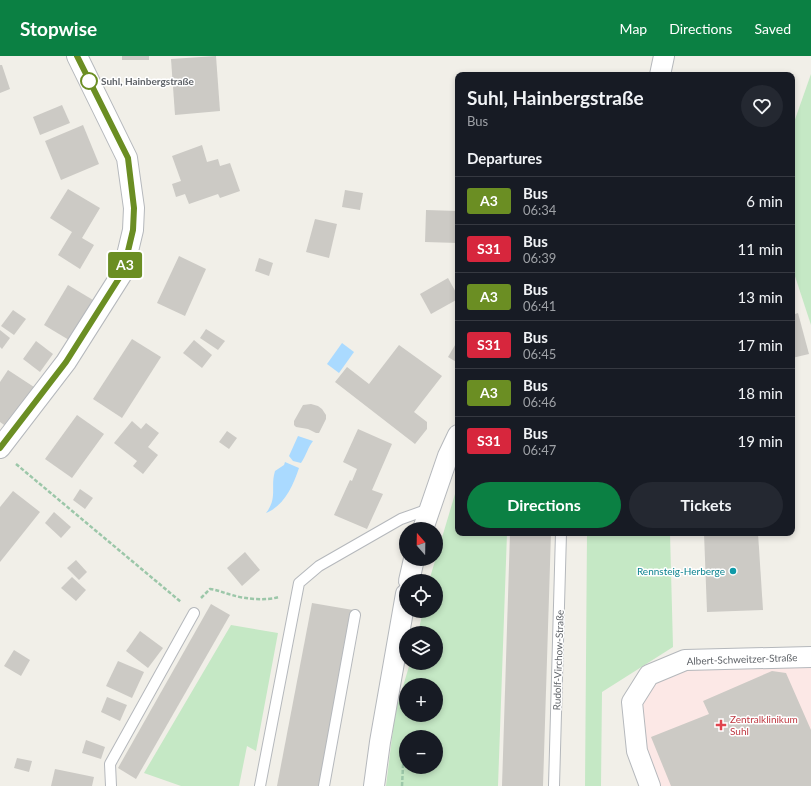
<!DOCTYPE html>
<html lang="en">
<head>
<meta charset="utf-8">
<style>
	body { margin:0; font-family:Lato,sans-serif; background:#242831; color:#f1f3f6; height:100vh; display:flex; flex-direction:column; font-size:15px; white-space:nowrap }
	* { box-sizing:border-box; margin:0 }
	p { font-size:13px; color:#9ea1a6 }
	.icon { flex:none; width:22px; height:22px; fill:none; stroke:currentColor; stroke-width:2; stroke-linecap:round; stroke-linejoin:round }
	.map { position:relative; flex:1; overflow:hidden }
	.drawer { position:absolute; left:455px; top:16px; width:340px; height:464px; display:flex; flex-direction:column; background:#171b24; border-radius:8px; box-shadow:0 2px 6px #0003 }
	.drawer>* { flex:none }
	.badge { padding:0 8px; border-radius:3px; font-size:14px; line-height:26px }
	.needle { width:26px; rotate:340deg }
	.tools { position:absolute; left:399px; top:466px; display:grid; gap:8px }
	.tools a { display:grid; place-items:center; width:44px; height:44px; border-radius:50%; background:#171b24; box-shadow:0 2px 6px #0003; font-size:20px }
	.map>.badge { position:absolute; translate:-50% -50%; box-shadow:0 0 0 2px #fff }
	h2 { padding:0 12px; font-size:15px; line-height:36px }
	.round { display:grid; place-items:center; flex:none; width:42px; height:42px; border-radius:21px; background:#242831 }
	.summary { display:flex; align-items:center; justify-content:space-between; height:68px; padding:0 12px }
	h1 { font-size:19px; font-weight:700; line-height:30px }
	.primary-button { display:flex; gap:8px; margin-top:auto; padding:8px 12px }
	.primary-button a { flex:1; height:46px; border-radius:24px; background:#0b8043; color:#fff; font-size:16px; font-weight:700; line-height:46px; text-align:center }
	.primary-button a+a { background:#242831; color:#f1f3f6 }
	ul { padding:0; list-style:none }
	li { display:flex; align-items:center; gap:12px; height:48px; padding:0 12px; border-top:1px solid #363941 }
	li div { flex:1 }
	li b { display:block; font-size:15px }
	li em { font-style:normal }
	li .badge { min-width:44px; font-weight:700; text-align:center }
	header { display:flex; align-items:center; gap:24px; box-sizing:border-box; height:56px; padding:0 20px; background:#0b8043; color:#fff }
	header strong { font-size:19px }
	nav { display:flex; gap:22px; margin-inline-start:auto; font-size:14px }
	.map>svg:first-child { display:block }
</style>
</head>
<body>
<header>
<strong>Stopwise</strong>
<nav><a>Map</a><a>Directions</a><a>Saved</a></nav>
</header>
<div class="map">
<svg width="811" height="730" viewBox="0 0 811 730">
	<rect width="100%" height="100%" fill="#f1efe8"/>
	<!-- medical -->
	<polygon fill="#fce8e6" points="811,597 811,730 645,730 632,695 647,616"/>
	<!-- green -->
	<g fill="#c5e8c5" fill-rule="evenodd">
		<polygon points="811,18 811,269 792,211 792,72"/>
		<path d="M458,428v49h49l-9,253h-112l9,-73 15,-50h26v-30h-18l5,-22h13v-30h-7zM406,629h30v30h-30zM406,681h30v30h-30z"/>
		<polygon points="587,477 670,477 673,591 602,636 601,730 585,730"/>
		<polygon points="231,569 278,577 256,695 247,690 239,730 181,730 144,717"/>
	</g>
	<!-- water -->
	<g fill="#aadaff">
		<polygon points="342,287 354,296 339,317 327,308"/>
		<path d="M298,380l15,5c-5,6 -7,15 -12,22l-8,-2 -4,-5z"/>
		<path d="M285,406l14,6c-6,18 -15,38 -33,45 12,-15 4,-26 9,-42l9,-6z"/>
	</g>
	<!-- building -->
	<g fill="#cccac5">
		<rect x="122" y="0" width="27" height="4"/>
		<polygon points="216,0 220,55 175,59 171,3"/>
		<polygon points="0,9 2,9 10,33 0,37"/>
		<polygon points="62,49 70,67 40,79 33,61"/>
		<polygon points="83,69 99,108 61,124 45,85"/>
		<polygon points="202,89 207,106 218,103 220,110 230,107 240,135 220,142 218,138 189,148 185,138 176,141 172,128 181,125 172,100"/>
		<polygon points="68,133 100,152 82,182 94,189 80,213 58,199 72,176 50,162"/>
		<polygon points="345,134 363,137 360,154 342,151"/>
		<polygon points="426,154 458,155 458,187 425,186"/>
		<polygon points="315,163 337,168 329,202 306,196"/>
		<polygon points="179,200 206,213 185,260 157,247"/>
		<polygon points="259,202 273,207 269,220 255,215"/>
		<polygon points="448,222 458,240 458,243 431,258 420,238"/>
		<polygon points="68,229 93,244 69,284 44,269"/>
		<polygon points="13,254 26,263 14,279 1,270"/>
		<polygon points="798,257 809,298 792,302 792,259"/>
		<polygon points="206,273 225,285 218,294 200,282"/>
		<polygon points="0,274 10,282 2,293 0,291"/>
		<polygon points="132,283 161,301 122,362 93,343"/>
		<polygon points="194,284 212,299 202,312 183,297"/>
		<polygon points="458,284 458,307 448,301"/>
		<polygon points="36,285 53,298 40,316 23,303"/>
		<polygon points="399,289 442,320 414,356 427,366 427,373 415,388 335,326 347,311 369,328"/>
		<polygon points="8,314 34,331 7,371 0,366 0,326"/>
		<polygon points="311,348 318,350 322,353 326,359 326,363 319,377 316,377 308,373 296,371 294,369 294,365 303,349"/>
		<polygon points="77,359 104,378 72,422 45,403"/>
		<polygon points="132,365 141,373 146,367 159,377 148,391 158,399 143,418 133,410 137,405 114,387"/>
		<polygon points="358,373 392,388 372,434 383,438 367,473 334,459 350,424 352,425 357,413 343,406"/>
		<polygon points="227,375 237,382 229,393 219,386"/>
		<polygon points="80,433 93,442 85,453 73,444"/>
		<polygon points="13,435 40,456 0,506 0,451"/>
		<polygon points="54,456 71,471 61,482 45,467"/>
		<polygon points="510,477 551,477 543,730 502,730"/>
		<polygon points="704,477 758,477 763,554 707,556"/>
		<polygon points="245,496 260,514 242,530 227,512"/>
		<polygon points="76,504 87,516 79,524 67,512"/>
		<polygon points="72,521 86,534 76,545 61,532"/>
		<polygon points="312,547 353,554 319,730 277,730"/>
		<polygon points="211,548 230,559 136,723 118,712"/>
		<polygon points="140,575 163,592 148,612 126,595"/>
		<polygon points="14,594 30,604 21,620 4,610"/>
		<polygon points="118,605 144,616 132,642 106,630"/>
		<polygon points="772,615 786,617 811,674 811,730 671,730 651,681 709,658 703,645"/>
		<polygon points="107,641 127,649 120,665 101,656"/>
		<polygon points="86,684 105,691 101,703 82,697"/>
		<polygon points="17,702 32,705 29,716 14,712"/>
		<polygon points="55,713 94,721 92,730 51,730"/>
	</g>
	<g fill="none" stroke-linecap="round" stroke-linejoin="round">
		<defs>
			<g id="service">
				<polyline points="111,730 110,708 194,557"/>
				<polyline points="260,730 299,527 319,510 401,463 429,453"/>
				<polyline points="324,730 355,559"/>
				<polyline points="554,730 561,477"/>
			</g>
			<g id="minor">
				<polyline points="660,19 664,0"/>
				<polyline points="0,392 66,306 123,216 133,174 134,152 127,102 77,0"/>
				<polyline points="423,473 448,400 458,379"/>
				<polyline points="409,525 414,503"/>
				<polyline points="374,730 380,686 406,538"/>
				<polyline points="650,730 637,695 632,646 649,619 685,604 811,601"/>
			</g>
		</defs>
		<!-- service casing -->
		<use href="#service" stroke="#b5b8bc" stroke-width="12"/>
		<!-- minor casing -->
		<use href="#minor" stroke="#b5b8bc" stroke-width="22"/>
		<!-- path -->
		<g stroke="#9cc7a9" stroke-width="2.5" stroke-dasharray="4 2" stroke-linecap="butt">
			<polyline points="16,408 181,546"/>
			<path d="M201,542l9,-9c8,1 14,4 22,6 13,4 33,6 47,2"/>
			<polyline points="402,730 404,691"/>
		</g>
		<!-- service -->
		<use href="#service" stroke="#fff" stroke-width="10"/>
		<!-- minor -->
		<use href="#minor" stroke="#fff" stroke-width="20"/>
	</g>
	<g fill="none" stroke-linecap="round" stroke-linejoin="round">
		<defs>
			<polyline id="line" points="0,392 66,306 123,216 133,174 134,152 128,102 77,0"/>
		</defs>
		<!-- line casing -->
		<use href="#line" stroke="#fff" stroke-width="9"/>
		<!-- line -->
		<use href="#line" stroke="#6b8e23" stroke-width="6"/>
	</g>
	<!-- markers -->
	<circle fill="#fff" stroke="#6b8e23" stroke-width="2" cx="89" cy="25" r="8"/>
	<circle fill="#0f9aa8" stroke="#fff" stroke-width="1.5" cx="733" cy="515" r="4"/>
	<path fill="#e0444e" stroke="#fff" stroke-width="1.5" d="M719 663h4v4h4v4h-4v4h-4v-4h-4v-4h4z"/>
	<g text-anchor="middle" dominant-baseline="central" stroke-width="3" stroke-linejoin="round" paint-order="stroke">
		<!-- stop labels -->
		<g font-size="10" font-weight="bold" fill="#5f6368" stroke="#fff" text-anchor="start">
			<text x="101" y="25">Suhl, Hainbergstraße</text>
		</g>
		<!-- culture labels -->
		<g font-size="10" fill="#0d838f" stroke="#fff" text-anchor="end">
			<text x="725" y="515">Rennsteig-Herberge</text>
		</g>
		<!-- street labels -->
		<g font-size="10" fill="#5f6368" stroke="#fff">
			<text transform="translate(742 603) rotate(-2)">Albert-Schweitzer-Straße</text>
			<text transform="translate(558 604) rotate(-88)">Rudolf-Virchow-Straße</text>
		</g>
		<!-- health labels -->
		<g font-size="10" fill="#be3a42" stroke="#fff" text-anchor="start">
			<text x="730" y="663">Zentralklinikum<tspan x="730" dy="12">Suhl</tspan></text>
		</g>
	</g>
</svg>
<div class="tools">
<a><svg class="needle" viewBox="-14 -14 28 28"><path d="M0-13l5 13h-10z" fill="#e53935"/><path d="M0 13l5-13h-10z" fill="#9ea1a6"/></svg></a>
<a><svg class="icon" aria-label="locate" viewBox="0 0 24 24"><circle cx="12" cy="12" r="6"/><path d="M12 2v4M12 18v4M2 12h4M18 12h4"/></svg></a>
<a><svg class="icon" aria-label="layers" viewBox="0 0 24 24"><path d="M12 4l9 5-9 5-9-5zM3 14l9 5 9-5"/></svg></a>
<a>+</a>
<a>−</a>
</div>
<b class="badge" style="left:125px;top:209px;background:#6b8e23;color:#fff">A3</b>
<section class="drawer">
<div class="summary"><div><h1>Suhl, Hainbergstraße</h1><p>Bus</p></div><a class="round"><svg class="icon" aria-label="heart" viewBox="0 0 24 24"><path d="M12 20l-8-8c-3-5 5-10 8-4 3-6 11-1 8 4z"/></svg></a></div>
<h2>Departures</h2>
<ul>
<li><span class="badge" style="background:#6b8e23;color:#fff">A3</span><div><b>Bus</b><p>06:34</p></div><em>6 min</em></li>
<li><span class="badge" style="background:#d7263d;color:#fff">S31</span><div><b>Bus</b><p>06:39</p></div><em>11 min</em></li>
<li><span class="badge" style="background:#6b8e23;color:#fff">A3</span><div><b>Bus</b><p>06:41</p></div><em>13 min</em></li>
<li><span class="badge" style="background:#d7263d;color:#fff">S31</span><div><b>Bus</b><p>06:45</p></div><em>17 min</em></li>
<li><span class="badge" style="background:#6b8e23;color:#fff">A3</span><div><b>Bus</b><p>06:46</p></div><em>18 min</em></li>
<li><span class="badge" style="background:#d7263d;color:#fff">S31</span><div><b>Bus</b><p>06:47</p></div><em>19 min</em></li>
</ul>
<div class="primary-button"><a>Directions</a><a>Tickets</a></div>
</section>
</div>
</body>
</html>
